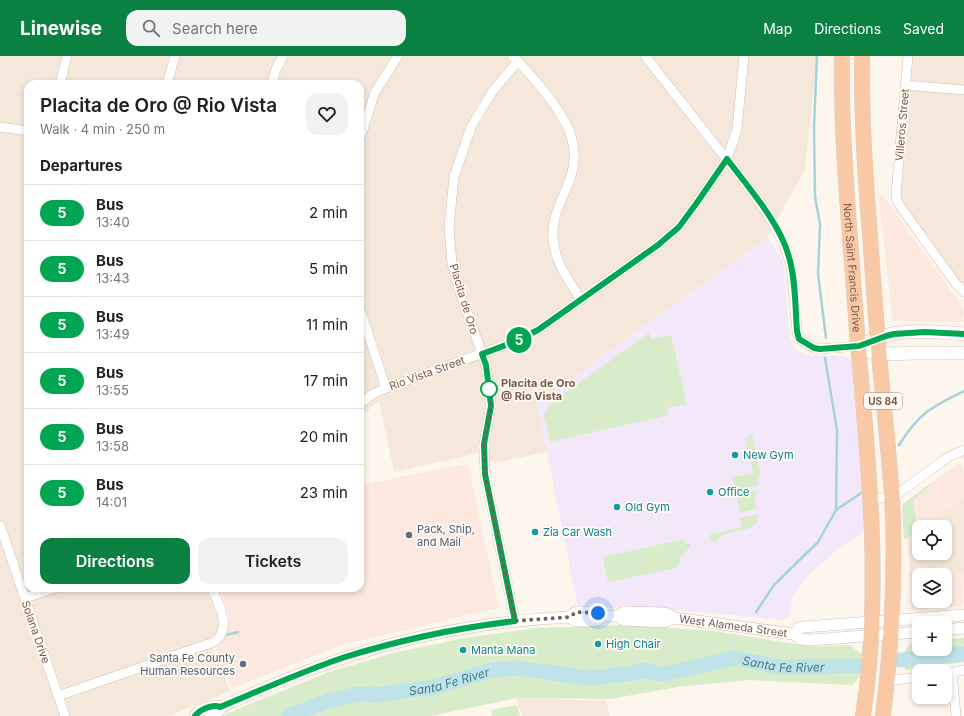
<!DOCTYPE html>
<html lang="en">
<head>
<meta charset="utf-8">
<style>
	body { margin:0; font-family:Inter,sans-serif; background:#f2f2f2; color:#202124; height:100vh; display:flex; flex-direction:column; font-size:15px; white-space:nowrap }
	* { box-sizing:border-box; margin:0 }
	p { font-size:13px; color:#757577 }
	.icon { flex:none; width:22px; height:22px; fill:none; stroke:currentColor; stroke-width:2; stroke-linecap:round; stroke-linejoin:round }
	.map { position:relative; flex:1; overflow:hidden }
	.details { position:absolute; left:24px; top:24px; width:340px; height:512px; display:flex; flex-direction:column; background:#fff; border-radius:12px; box-shadow:0 2px 6px #0003 }
	.details>* { flex:none }
	.badge { padding:0 8px; border-radius:13px; font-size:14px; line-height:26px }
	.buttons { position:absolute; left:912px; top:464px; display:grid; gap:8px }
	.buttons a { display:grid; place-items:center; width:40px; height:40px; border-radius:8px; background:#fff; box-shadow:0 2px 6px #0003; font-size:20px }
	.you { position:absolute; width:20px; height:20px; margin:-10px; border:3px solid #fff; border-radius:50%; background:#1a73e8; box-shadow:0 0 0 6px #1a73e833 }
	.map>.badge { position:absolute; translate:-50% -50%; box-shadow:0 0 0 2px #fff }
	h2 { padding:0 16px; font-size:15px; line-height:36px }
	.round { display:grid; place-items:center; flex:none; width:42px; height:42px; border-radius:12px; background:#f2f2f2 }
	.head { display:flex; align-items:center; justify-content:space-between; height:68px; padding:0 16px }
	h1 { font-size:19px; font-weight:600; line-height:30px }
	.cta { display:flex; gap:8px; margin-top:auto; padding:8px 16px }
	.cta a { flex:1; height:46px; border-radius:12px; background:#0b8043; color:#fff; font-size:16px; font-weight:600; line-height:46px; text-align:center }
	.cta a+a { background:#f2f2f2; color:#202124 }
	ul { padding:0; list-style:none }
	li { display:flex; align-items:center; gap:12px; height:56px; padding:0 16px; border-top:1px solid #e0e0e0 }
	li div { flex:1 }
	li b { display:block; font-size:15px }
	li em { font-style:normal }
	li .badge { min-width:44px; font-weight:700; text-align:center }
	header { display:flex; align-items:center; gap:24px; box-sizing:border-box; height:56px; padding:0 20px; background:#0b8043; color:#fff }
	header strong { font-size:19px }
	nav { display:flex; gap:22px; margin-inline-start:auto; font-size:14px }
	.search { width:280px; height:36px; background:#f2f2f2; display:flex; align-items:center; gap:10px; box-sizing:border-box; padding:0 14px; border-radius:12px; color:#757577; font-size:15px }
	.map>svg:first-child { display:block }
</style>
</head>
<body>
<header>
<strong>Linewise</strong>
<div class="search"><svg class="icon" aria-label="search" viewBox="0 0 24 24"><circle cx="10" cy="10" r="6"/><path d="M15 15l6 6"/></svg>Search here</div>
<nav><a>Map</a><a>Directions</a><a>Saved</a></nav>
</header>
<div class="map">
<svg width="964" height="660" viewBox="0 0 964 660">
	<rect width="100%" height="100%" fill="#fdf6ec"/>
	<!-- residential -->
	<g fill="#f5e8da">
		<polygon points="0,0 817,0 805,114 767,182 537,347 547,396 494,407 479,397 394,416 379,345 360,361 360,28 28,28 28,532 206,532 221,569 211,588 230,635 169,660 0,660"/>
		<polygon points="908,0 964,0 964,236 900,150"/>
		<polygon points="964,441 964,517 919,519 919,522 910,523 908,481 919,473 919,497 945,497 945,471 922,471"/>
		<polygon points="516,642 606,645 610,660 522,660"/>
	</g>
	<!-- commercial -->
	<g fill="#fde8e0">
		<polygon points="878,135 888,146 964,253 963,266 893,265"/>
		<polygon points="959,407 962,409 964,416 964,441 922,471 919,471 919,473 908,481 907,445"/>
		<polygon points="468,408 499,552 342,589 232,632 216,593 230,563 220,532 360,532 360,429"/>
		<polygon points="964,517 963,550 911,554 910,523 919,522 919,545 945,545 945,519 937,519"/>
	</g>
	<!-- education -->
	<polygon fill="#f3e8fa" points="767,182 783,205 789,278 793,292 807,299 840,300 852,303 864,460 863,476 836,494 808,520 793,540 789,561 781,564 666,553 615,552 578,552 537,347"/>
	<!-- green -->
	<g fill="#d8ecc9">
		<polygon points="649,277 651,283 671,279 687,348 667,352 669,359 550,386 544,360 548,349"/>
		<polygon points="749,378 752,378 760,415 757,430 735,435 732,421 753,417 745,382 749,381"/>
		<polygon points="930,428 931,429 913,444 916,463 915,466 918,474 904,484 902,452 903,448"/>
		<polygon points="757,434 755,444 757,453 740,457 736,438"/>
		<path d="M758,458c3,23 -32,11 -41,27l-6,1 -1,-8 32,-7 -2,-9z"/>
		<polygon points="684,483 685,488 690,487 690,491 681,501 677,512 608,526 603,501"/>
		<polygon points="628,569 714,575 814,591 849,589 862,598 859,622 852,629 749,624 678,631 610,643 517,642 431,660 221,660 326,617 393,597 465,582 537,572"/>
		<polygon points="964,582 964,606 905,614 905,594 914,585 919,584 919,593 945,593 945,583"/>
		<polygon points="517,649 520,660 492,660 491,654"/>
	</g>
	<g fill="none" stroke-linecap="round" stroke-linejoin="round">
		<!-- stream -->
		<g stroke="#a5d3da" stroke-width="2.5">
			<polyline points="817,0 814,71 815,141 820,168 818,218 826,282"/>
			<path d="M899,389c20,-32 32,-38 65,-54"/>
			<polyline points="836,454 861,437"/>
			<polyline points="756,556 774,529 818,486 836,454 837,374 825,302"/>
			<polyline points="226,579 238,576"/>
		</g>
		<!-- river -->
		<g stroke="#bfe3e8" stroke-width="15">
			<polyline points="900,604 964,598"/>
			<path id="s1" d="M615,619l13,-1 17,-4 13,4h6l70,-16 48,9 77,-1"/>
			<path id="s2" d="M289,660l39,-15 30,-7 18,1 58,-8 58,-17 26,-2 71,10 21,-2"/>
		</g>
		<defs>
			<g id="minor">
				<path d="M512,0c12,10 21,22 31,34 21,26 40,53 27,89 -7,20 -19,37 -17,60 2,24 16,42 28,61"/>
				<polyline points="645,0 743,124 769,160 784,188 791,210 797,275 799,283 814,292 819,293 859,290"/>
				<polyline points="908,0 896,138 897,144 900,150 956,228 964,236"/>
				<polyline points="60,28 67,0"/>
				<polyline points="167,28 175,0"/>
				<polyline points="272,28 276,13 283,0"/>
				<polyline points="905,29 964,34"/>
				<polyline points="0,71 28,75"/>
				<polyline points="360,83 375,36 398,0"/>
				<polyline points="360,253 386,332"/>
				<polyline points="360,348 371,339 386,332 522,283 538,274 606,226 658,189 679,171 696,148 727,103 737,73 744,0"/>
				<polyline points="871,442 892,442 948,401 964,394"/>
				<polyline points="0,469 65,660"/>
				<polyline points="25,542 55,532"/>
				<polyline points="515,565 485,418 484,388 491,350 486,309 462,242 452,207 449,172 454,121 471,71 492,36 518,5"/>
				<polyline points="952,617 956,660"/>
				<polyline points="945,618 964,614"/>
				<polyline points="888,625 919,621"/>
				<path d="M58,640l156,-54c19,-14 5,-36 -2,-54"/>
			</g>
			<g id="tertiary">
				<path id="s3" d="M618,560l5,4h3l38,2 9,-4 10,1 111,15 6,5 11,1 108,-8"/>
				<path d="M569,561c7,6 21,4 29,3l3,-4"/>
				<polyline points="945,574 964,572"/>
				<polyline points="794,578 799,572 804,571 964,559"/>
				<path d="M195,660c4,-7 18,-12 26,-9 44,-19 89,-39 136,-53 69,-22 140,-33 212,-37l7,-5h19l6,4h17l6,-4h3l37,1 4,1 5,4"/>
				<polyline points="210,660 217,657 221,651"/>
			</g>
			<g id="secondary">
				<path d="M859,290c8,-3 17,-8 26,-10 24,-7 55,-4 79,-2"/>
				<path d="M869,295c16,5 31,2 47,2 16,0 32,0 48,0"/>
			</g>
			<g id="trunk">
				<path id="s4" d="M842,0c-1,57 3,113 7,169 3,40 6,80 9,120 11,123 24,248 5,371"/>
				<path d="M862,0c-1,60 3,119 8,179 3,43 6,87 10,130 4,44 9,88 12,132 4,73 0,146 -9,219"/>
			</g>
		</defs>
		<!-- minor casing -->
		<use href="#minor" stroke="#d1beb0" stroke-width="10"/>
		<!-- tertiary casing -->
		<use href="#tertiary" stroke="#d1beb0" stroke-width="12"/>
		<!-- secondary casing -->
		<use href="#secondary" stroke="#d6c0b0" stroke-width="14"/>
		<!-- trunk casing -->
		<use href="#trunk" stroke="#dad1cd" stroke-width="16"/>
		<!-- minor -->
		<use href="#minor" stroke="#fff" stroke-width="9"/>
		<!-- tertiary -->
		<use href="#tertiary" stroke="#fff" stroke-width="11"/>
		<!-- secondary -->
		<use href="#secondary" stroke="#fff" stroke-width="13"/>
		<!-- trunk -->
		<use href="#trunk" stroke="#f9c8a4" stroke-width="15"/>
	</g>
	<g fill="none" stroke-linecap="round" stroke-linejoin="round">
		<defs>
			<path id="line" d="M195,660c5,-7 18,-12 25,-9 41,-17 81,-35 122,-49 57,-18 115,-30 173,-37l-30,-147 -1,-30 7,-38 -5,-41 -4,-11 32,-12 24,-12 120,-85 21,-18 17,-23 31,-45c21,28 53,64 62,98 7,24 6,50 8,74l2,8 15,9 6,1 39,-3 27,-10 8,-2 31,-2 39,2"/>
		</defs>
		<!-- line casing -->
		<use href="#line" stroke="#fff" stroke-width="9"/>
		<!-- line -->
		<use href="#line" stroke="#00a651" stroke-width="6"/>
		<!-- walk -->
		<polyline stroke="#7a5c4d" stroke-width="4" stroke-dasharray="0 7.2" points="489,333 491,350 484,388 485,418 515,565 570,561 576,556 598,557"/>
	</g>
	<!-- markers -->
	<circle fill="#fff" stroke="#00a651" stroke-width="2" cx="489" cy="333" r="8"/>
	<g fill="#0f9aa8" stroke="#fffaf3" stroke-width="1.5">
		<circle cx="735" cy="399" r="4"/>
		<circle cx="710" cy="436" r="4"/>
		<circle cx="617" cy="451" r="4"/>
		<circle cx="535" cy="476" r="4"/>
		<circle cx="598" cy="588" r="4"/>
		<circle cx="463" cy="594" r="4"/>
	</g>
	<g fill="#5c6f8a" stroke="#fffaf3" stroke-width="1.5">
		<circle cx="409" cy="479" r="4"/>
		<circle cx="243" cy="608" r="4"/>
	</g>
	<g text-anchor="middle" dominant-baseline="central" stroke-width="3.5" stroke-linejoin="round" paint-order="stroke">
		<!-- shield labels -->
		<rect fill="#fffaf3" stroke="#a28b7f" stroke-width="1" x="864" y="337" width="38" height="16" rx="3"/>
		<g font-size="10" font-weight="bold" fill="#7a5c4d">
			<text x="883" y="345">US 84</text>
		</g>
		<!-- street labels -->
		<g font-size="11" fill="#7a5c4d" stroke="#fffaf3">
			<text transform="translate(902 69) rotate(-85)">Villeros Street</text>
			<text stroke="none"><textPath href="#s4" startOffset="212">North Saint Francis Drive</textPath></text>
			<text transform="translate(464 243) rotate(73)">Placita de Oro</text>
			<text transform="translate(427 317) rotate(-20)">Rio Vista Street</text>
			<text stroke="none"><textPath href="#s3" startOffset="118">West Alameda Street</textPath></text>
			<text transform="translate(36 576) rotate(71)">Solana Drive</text>
		</g>
		<!-- stop labels -->
		<g font-size="11" font-weight="bold" fill="#7a5c4d" stroke="#fffaf3" text-anchor="start">
			<text x="501" y="327">Placita de Oro<tspan x="501" dy="13">@ Rio Vista</tspan></text>
		</g>
		<!-- culture labels -->
		<g font-size="11" fill="#0d838f" stroke="#fffaf3" text-anchor="start">
			<text x="743" y="399">New Gym</text>
			<text x="718" y="436">Office</text>
			<text x="625" y="451">Old Gym</text>
			<text x="543" y="476">Zia Car Wash</text>
			<text x="606" y="588">High Chair</text>
			<text x="471" y="594">Manta Mana</text>
		</g>
		<!-- service labels -->
		<g font-size="11" fill="#4e5e75" stroke="#fffaf3" text-anchor="start">
			<text x="417" y="473">Pack, Ship,<tspan x="417" dy="13">and Mail</tspan></text>
			<text x="235" y="602" text-anchor="end">Santa Fe County<tspan x="235" dy="13">Human Resources</tspan></text>
		</g>
		<!-- water labels -->
		<g font-size="12" font-style="italic" fill="#437c86" stroke="#fffaf3">
			<text stroke="none"><textPath href="#s1" startOffset="172">Santa Fe River</textPath></text>
			<text stroke="none"><textPath href="#s2" startOffset="165">Santa Fe River</textPath></text>
		</g>
	</g>
</svg>
<div class="buttons">
<a><svg class="icon" aria-label="locate" viewBox="0 0 24 24"><circle cx="12" cy="12" r="6"/><path d="M12 2v4M12 18v4M2 12h4M18 12h4"/></svg></a>
<a><svg class="icon" aria-label="layers" viewBox="0 0 24 24"><path d="M12 4l9 5-9 5-9-5zM3 14l9 5 9-5"/></svg></a>
<a>+</a>
<a>−</a>
</div>
<div class="you" style="left:598px;top:557px"></div>
<b class="badge" style="left:519px;top:284px;background:#00a651;color:#fff">5</b>
<section class="details">
<div class="head"><div><h1>Placita de Oro @ Rio Vista</h1><p>Walk · 4 min · 250 m</p></div><a class="round"><svg class="icon" aria-label="heart" viewBox="0 0 24 24"><path d="M12 20l-8-8c-3-5 5-10 8-4 3-6 11-1 8 4z"/></svg></a></div>
<h2>Departures</h2>
<ul>
<li><span class="badge" style="background:#00a651;color:#fff">5</span><div><b>Bus</b><p>13:40</p></div><em>2 min</em></li>
<li><span class="badge" style="background:#00a651;color:#fff">5</span><div><b>Bus</b><p>13:43</p></div><em>5 min</em></li>
<li><span class="badge" style="background:#00a651;color:#fff">5</span><div><b>Bus</b><p>13:49</p></div><em>11 min</em></li>
<li><span class="badge" style="background:#00a651;color:#fff">5</span><div><b>Bus</b><p>13:55</p></div><em>17 min</em></li>
<li><span class="badge" style="background:#00a651;color:#fff">5</span><div><b>Bus</b><p>13:58</p></div><em>20 min</em></li>
<li><span class="badge" style="background:#00a651;color:#fff">5</span><div><b>Bus</b><p>14:01</p></div><em>23 min</em></li>
</ul>
<div class="cta"><a>Directions</a><a>Tickets</a></div>
</section>
</div>
</body>
</html>
